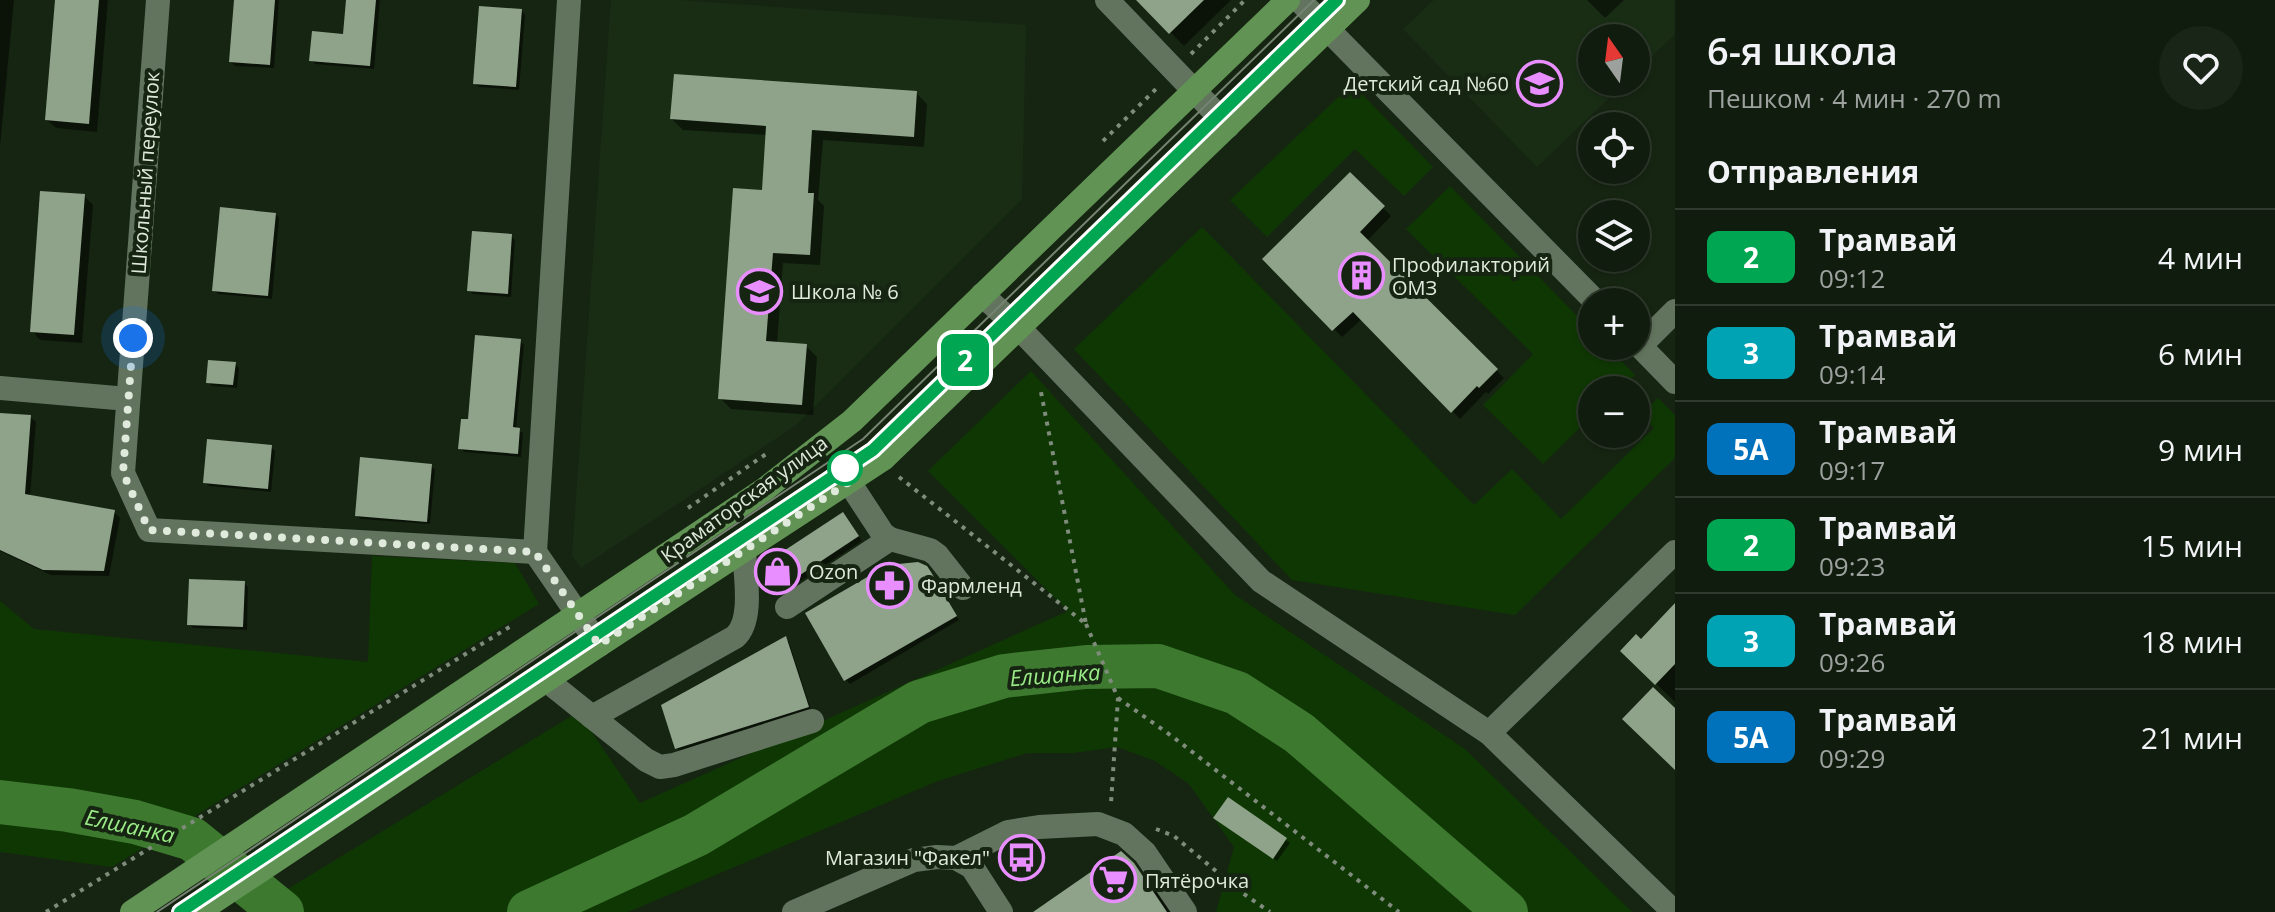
<!DOCTYPE html>
<html lang="ru">
<head>
<meta charset="utf-8">
<style>
	body { margin:0; font-family:"Open Sans",sans-serif; background:#192517; color:#f1f3f6; height:100vh; display:flex; flex-direction:column; font-size:30px; white-space:nowrap }
	* { box-sizing:border-box; margin:0 }
	p { font-size:26px; color:#9ca19e }
	.icon { flex:none; width:44px; height:44px; fill:none; stroke:currentColor; stroke-width:2; stroke-linecap:round; stroke-linejoin:round }
	.map { position:relative; flex:1; overflow:hidden }
	.sheet { display:flex; flex-direction:column; background:#101c0e; width:600px }
	.sheet>* { flex:none }
	.badge { padding:0 16px; border-radius:12px; font-size:28px; line-height:52px }
	.needle { width:52px; rotate:346deg }
	.tools { position:absolute; left:1578px; top:24px; display:grid; gap:16px }
	.tools a { display:grid; place-items:center; width:72px; height:72px; border-radius:50%; background:#101c0e; box-shadow:0 2px 6px #0004,0 0 0 2px #303a2e; font-size:40px }
	.you { position:absolute; width:40px; height:40px; margin:-20px; border:6px solid #fff; border-radius:50%; background:#1a73e8; box-shadow:0 0 0 12px #1a73e833 }
	.map>.badge { position:absolute; translate:-50% -50%; box-shadow:0 0 0 4px #fff }
	h2 { padding:0 32px; font-size:30px; line-height:72px }
	.round { display:grid; place-items:center; flex:none; width:84px; height:84px; border-radius:42px; background:#192517 }
	.head { display:flex; align-items:center; justify-content:space-between; height:136px; padding:0 32px }
	h1 { font-size:38px; font-weight:600; line-height:60px }
	ul { padding:0; list-style:none }
	li { display:flex; align-items:center; gap:24px; height:96px; padding:0 32px; border-top:2px solid #303a2e }
	li div { flex:1 }
	li b { display:block; font-size:30px }
	li em { font-style:normal }
	li .badge { min-width:88px; font-weight:700; text-align:center }
	main { display:flex; flex:1; min-height:0 }
	.map>svg:first-child { display:block }
</style>
</head>
<body>
<main>
<div class="map">
<svg width="1675" height="912" viewBox="0 0 1675 912">
	<rect width="100%" height="100%" fill="#162512"/>
	<!-- built -->
	<g fill="#192d15">
		<polygon points="611,0 679,0 1026,25 1022,199 795,426 581,568 572,556"/>
		<polygon points="1434,0 1675,0 1675,34 1636,72 1636,38 1592,38 1592,82 1626,82 1537,167 1403,29"/>
	</g>
	<!-- green -->
	<g fill="#0f3704">
		<polygon points="1352,84 1433,167 1404,196 1355,149 1267,237 1230,200"/>
		<polygon points="1450,186 1592,331 1592,346 1607,346 1635,375 1619,390 1592,390 1592,416 1543,464 1483,405 1533,354 1406,229"/>
		<polygon points="1202,227 1474,505 1512,469 1561,519 1654,428 1641,415 1658,398 1675,415 1675,458 1515,615 1292,580 1074,349"/>
		<polygon points="1031,371 1235,595 1465,749 1632,912 1216,912 1234,847 1189,784 1155,761 1117,747 1073,753 1027,753 938,781 628,912 250,912 578,712 640,803 1068,611 928,471"/>
		<polygon points="372,556 515,563 539,604 112,867 0,852 0,601 34,629 368,662"/>
	</g>
	<!-- shadow -->
	<g fill="#0007">
		<polygon points="0,0 14,0 0,147"/>
		<polygon points="57,0 108,0 97,132 56,128 47,120"/>
		<polygon points="236,0 279,0 274,68 235,66 231,62"/>
		<polygon points="348,0 380,0 374,69 315,64 311,60 345,36"/>
		<polygon points="1139,0 1231,0 1184,46"/>
		<polygon points="1587,0 1624,0 1605,18"/>
		<polygon points="522,11 525,15 519,90 479,87 475,83"/>
		<polygon points="916,93 927,104 924,147 823,140 818,200 824,206 820,265 783,263 777,344 806,346 817,357 813,415 731,409 720,398 763,192 767,135 683,130 672,119"/>
		<polygon points="1350,175 1391,216 1367,241 1504,378 1488,394 1486,392 1460,419 1362,319 1342,337 1265,259"/>
		<polygon points="84,196 93,205 82,343 40,340 32,331"/>
		<polygon points="275,214 279,218 272,299 218,294 214,290"/>
		<polygon points="511,236 515,240 511,297 473,294 469,290"/>
		<polygon points="520,341 524,345 516,429 523,433 521,457 464,452 460,448 469,422"/>
		<polygon points="235,364 239,368 237,388 212,386 208,382"/>
		<polygon points="0,415 30,417 36,422 30,497 114,512 120,518 109,576 51,575 0,551"/>
		<polygon points="271,447 275,451 271,492 209,486 205,482"/>
		<polygon points="431,466 435,470 430,524 360,519 357,515"/>
		<polygon points="847,518 862,541 793,586 776,559"/>
		<polygon points="934,578 959,620 850,684 846,680"/>
		<polygon points="244,583 248,587 247,630 193,628 189,624"/>
		<polygon points="1675,606 1675,702 1623,651 1641,642"/>
		<polygon points="786,638 789,642 811,710 681,752 677,748"/>
		<polygon points="1220,821 1286,840 1290,843 1277,861"/>
		<polygon points="1132,864 1149,881 1170,912 1036,912"/>
	</g>
	<g fill="none" stroke-linecap="round" stroke-linejoin="round">
		<!-- river -->
		<g stroke="#3d792f" stroke-width="44">
			<polyline points="0,802 68,810 135,822 192,839 282,912"/>
			<polyline points="529,912 696,835 919,702 1004,676 1086,667 1158,666 1237,693 1299,733 1506,912"/>
		</g>
	</g>
	<!-- building -->
	<g fill="#8fa28a">
		<polygon points="55,0 99,0 89,124 45,120"/>
		<polygon points="234,0 275,0 270,65 229,62"/>
		<polygon points="346,0 376,0 370,66 309,61 312,31 343,34"/>
		<polygon points="1136,0 1204,0 1169,34"/>
		<polygon points="479,6 522,9 516,87 473,84"/>
		<polygon points="674,74 917,91 914,137 812,130 808,193 814,193 810,255 773,253 766,341 807,344 802,405 718,399 733,188 762,190 766,126 670,119"/>
		<polygon points="1350,172 1385,206 1360,232 1498,369 1479,388 1477,386 1451,413 1353,312 1332,331 1262,259"/>
		<polygon points="40,191 85,194 74,335 30,332"/>
		<polygon points="220,207 276,213 268,296 212,291"/>
		<polygon points="472,231 512,234 508,294 467,291"/>
		<polygon points="475,335 521,339 513,427 520,428 518,454 458,449 461,419 468,419"/>
		<polygon points="208,360 236,362 233,385 206,383"/>
		<polygon points="0,413 31,415 25,494 115,510 104,571 43,570 0,550"/>
		<polygon points="207,439 272,445 268,489 203,483"/>
		<polygon points="360,457 432,464 427,522 355,516"/>
		<polygon points="843,512 859,536 788,583 773,558"/>
		<polygon points="918,562 927,566 931,572 957,616 844,681 805,613 888,565"/>
		<polygon points="189,579 245,581 243,627 187,625"/>
		<polygon points="1675,603 1675,664 1655,685 1620,651 1636,634 1641,639"/>
		<polygon points="786,636 809,707 675,749 661,705"/>
		<polygon points="1653,687 1675,708 1675,770 1622,719"/>
		<polygon points="1228,797 1287,838 1273,859 1213,818"/>
		<polygon points="1121,851 1134,863 1167,912 1033,912"/>
	</g>
	<g fill="none" stroke-linecap="round" stroke-linejoin="round">
		<!-- path -->
		<g stroke="#7f8c7c" stroke-width="4" stroke-dasharray="4 6" stroke-linecap="butt">
			<polyline points="1191,54 1245,0"/>
			<polyline points="1103,141 1159,86"/>
			<polyline points="899,477 1086,624 1040,387"/>
			<polyline points="688,508 766,454"/>
			<polyline points="1086,624 1118,698 1111,803"/>
			<polyline points="1118,698 1173,737 1399,912"/>
			<polyline points="1156,829 1174,836 1241,892 1270,912"/>
			<polyline points="46,912 511,626"/>
		</g>
		<!-- minor -->
		<g stroke="#62745e" stroke-width="24">
			<polyline points="158,0 123,473 149,530 535,552"/>
			<polyline points="569,0 535,552 599,645"/>
			<polyline points="1107,0 1228,126"/>
			<polyline points="1299,0 1596,302"/>
			<polyline points="982,295 1019,328 1261,581 1489,733 1674,912"/>
			<polyline points="1636,342 1675,382"/>
			<polyline points="1640,346 1675,311"/>
			<polyline points="0,388 128,399"/>
			<polyline points="890,539 930,550 937,555 963,588"/>
			<polyline points="787,607 890,539 883,534 849,482"/>
			<polyline points="546,680 646,760 660,767 674,765 812,721"/>
			<path d="M592,717l143,-80c19,-17 10,-63 9,-87"/>
			<polyline points="1489,733 1675,552"/>
			<polyline points="956,858 1008,832 1039,827 1098,824 1124,834 1145,853 1185,912"/>
			<polyline points="794,912 914,860 937,857 956,858 972,867 1001,912"/>
		</g>
		<!-- major -->
		<g stroke="#619454" stroke-width="24">
			<polyline points="132,912 765,489 852,421 1288,0"/>
			<polyline points="198,912 599,645 883,459 1358,0"/>
		</g>
		<!-- tram -->
		<g stroke="#768373" stroke-width="2">
			<polyline points="157,912 863,439 1314,0"/>
			<polyline points="180,912 873,450 1337,0"/>
		</g>
	</g>
	<g fill="none" stroke-linecap="round" stroke-linejoin="round">
		<defs>
			<polyline id="line" points="180,912 873,450 1337,0"/>
		</defs>
		<!-- line casing -->
		<use href="#line" stroke="#fff" stroke-width="18"/>
		<!-- line -->
		<use href="#line" stroke="#00a651" stroke-width="12"/>
		<!-- walk -->
		<polyline stroke="#dfe9dc" stroke-width="8" stroke-dasharray="0 14.4" points="133,338 123,473 149,530 535,552 599,645 849,482 845,468"/>
	</g>
	<!-- icons -->
	<defs>
		<symbol id="school-ring" viewBox="-11 -11 22 22"><circle r="9.5" fill="#162512" stroke="#e98efe" stroke-width="1.5"/><path d="M0-5L7-2L0 1L-7-2ZM-4 1L0 2.5L4 1V4Q0 6-4 4Z" fill="#e98efe"/></symbol>
		<symbol id="building-ring" viewBox="-11 -11 22 22"><circle r="9.5" fill="#162512" stroke="#e98efe" stroke-width="1.5"/><path d="M-4-6H4V6H1V3H-1V6H-4ZM-2.5-4.3h1.7v1.8h-1.7ZM.8-4.3h1.7v1.8H.8ZM-2.5-1h1.7V.8h-1.7ZM.8-1h1.7V.8H.8Z" fill="#e98efe"/></symbol>
		<symbol id="shop-ring" viewBox="-11 -11 22 22"><circle r="9.5" fill="#162512" stroke="#e98efe" stroke-width="1.5"/><path d="M-5-2.5h2.3a2.7 3.5 0 0 1 5.4 0H5L5.5 6h-11ZM-1.5-2.5h3a1.5 2.3 0 0 0-3 0Z" fill="#e98efe"/></symbol>
		<symbol id="pharmacy-ring" viewBox="-11 -11 22 22"><circle r="9.5" fill="#162512" stroke="#e98efe" stroke-width="1.5"/><path d="M-2-6h4v4h4v4h-4v4h-4v-4h-4v-4h4Z" fill="#e98efe"/></symbol>
		<symbol id="bus-ring" viewBox="-11 -11 22 22"><circle r="9.5" fill="#162512" stroke="#e98efe" stroke-width="1.5"/><path d="M-5-6H5V4H4V6H2V4H-2V6H-4V4H-5ZM-3.5-4V0h7V-4ZM-3.5 1.2v1.5H-2V1.2ZM2 1.2v1.5H3.5V1.2Z" fill="#e98efe"/></symbol>
		<symbol id="supermarket-ring" viewBox="-11 -11 22 22"><circle r="9.5" fill="#162512" stroke="#e98efe" stroke-width="1.5"/><path d="M-6-5.5h2.5l.6 2H6L4.5 2H-2.5L-4.4-4H-6ZM-1.5 3.2a1.3 1.3 0 1 0 .1 0ZM3 3.2a1.3 1.3 0 1 0 .1 0Z" fill="#e98efe"/></symbol>
	</defs>
	<g fill-rule="evenodd">
		<use href="#school-ring" x="1514" y="58" width="51" height="51"/>
		<use href="#building-ring" x="1336" y="250" width="51" height="51"/>
		<use href="#school-ring" x="734" y="266" width="51" height="51"/>
		<use href="#shop-ring" x="752" y="546" width="51" height="51"/>
		<use href="#pharmacy-ring" x="864" y="560" width="51" height="51"/>
		<use href="#bus-ring" x="996" y="832" width="51" height="51"/>
		<use href="#supermarket-ring" x="1088" y="854" width="51" height="51"/>
	</g>
	<!-- markers -->
	<circle fill="#fff" stroke="#00a651" stroke-width="4" cx="845" cy="468" r="16"/>
	<g text-anchor="middle" dominant-baseline="central" stroke-width="8" stroke-linejoin="round" paint-order="stroke">
		<!-- poi labels -->
		<g font-size="20" fill="#dfe9dc" stroke="#162512" text-anchor="start">
			<text x="1509" y="83" text-anchor="end">Детский сад №60</text>
			<text x="1392" y="264">Профилакторий<tspan x="1392" dy="23">ОМЗ</tspan></text>
			<text x="791" y="291">Школа № 6</text>
			<text x="809" y="571">Ozon</text>
			<text x="921" y="585">Фармленд</text>
			<text x="990" y="857" text-anchor="end">Магазин "Факел"</text>
			<text x="1145" y="880">Пятёрочка</text>
		</g>
		<!-- street labels -->
		<g font-size="20" fill="#dfe9dc" stroke="#162512">
			<text transform="translate(145 173) rotate(-86)">Школьный переулок</text>
			<text transform="translate(744 499) rotate(-36)">Краматорская улица</text>
		</g>
		<!-- water labels -->
		<g font-size="22" font-style="italic" fill="#9aeb87" stroke="#162512">
			<text transform="translate(1055 674) rotate(-4)">Елшанка</text>
			<text transform="translate(130 825) rotate(12)">Елшанка</text>
		</g>
	</g>
</svg>
<div class="tools">
<a><svg class="needle" viewBox="-14 -14 28 28"><path d="M0-13l5 13h-10z" fill="#e53935"/><path d="M0 13l5-13h-10z" fill="#9ca19e"/></svg></a>
<a><svg class="icon" aria-label="locate" viewBox="0 0 24 24"><circle cx="12" cy="12" r="6"/><path d="M12 2v4M12 18v4M2 12h4M18 12h4"/></svg></a>
<a><svg class="icon" aria-label="layers" viewBox="0 0 24 24"><path d="M12 4l9 5-9 5-9-5zM3 14l9 5 9-5"/></svg></a>
<a>+</a>
<a>−</a>
</div>
<div class="you" style="left:133px;top:338px"></div>
<b class="badge" style="left:965px;top:360px;background:#00a651;color:#fff">2</b>
</div>
<section class="sheet">
<div class="head"><div><h1>6-я школа</h1><p>Пешком · 4 мин · 270 m</p></div><a class="round"><svg class="icon" aria-label="heart" viewBox="0 0 24 24"><path d="M12 20l-8-8c-3-5 5-10 8-4 3-6 11-1 8 4z"/></svg></a></div>
<h2>Отправления</h2>
<ul>
<li><span class="badge" style="background:#00a651;color:#fff">2</span><div><b>Трамвай</b><p>09:12</p></div><em>4 мин</em></li>
<li><span class="badge" style="background:#00a3b4;color:#fff">3</span><div><b>Трамвай</b><p>09:14</p></div><em>6 мин</em></li>
<li><span class="badge" style="background:#0072bc;color:#fff">5А</span><div><b>Трамвай</b><p>09:17</p></div><em>9 мин</em></li>
<li><span class="badge" style="background:#00a651;color:#fff">2</span><div><b>Трамвай</b><p>09:23</p></div><em>15 мин</em></li>
<li><span class="badge" style="background:#00a3b4;color:#fff">3</span><div><b>Трамвай</b><p>09:26</p></div><em>18 мин</em></li>
<li><span class="badge" style="background:#0072bc;color:#fff">5А</span><div><b>Трамвай</b><p>09:29</p></div><em>21 мин</em></li>
</ul>
</section>
</main>
</body>
</html>
